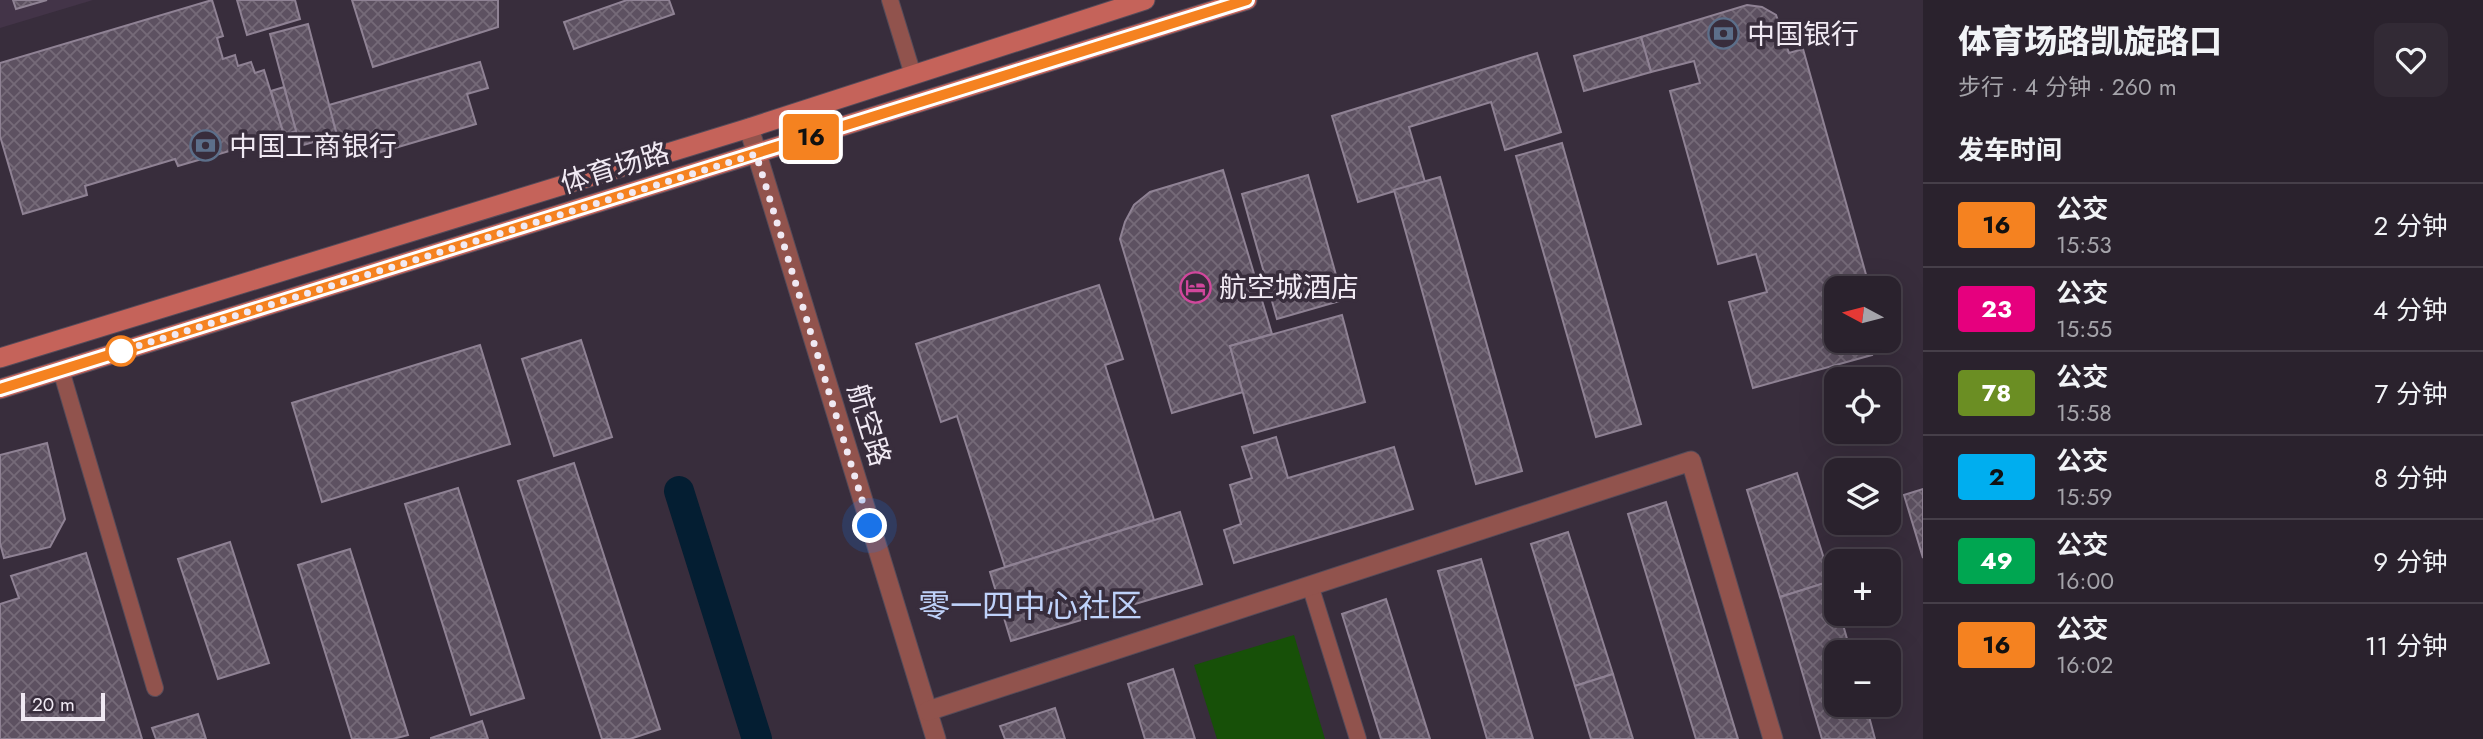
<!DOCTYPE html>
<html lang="zh">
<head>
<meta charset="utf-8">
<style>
	body { margin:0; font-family:Jost,"Noto Sans SC",sans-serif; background:#322a35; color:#f1f3f6; height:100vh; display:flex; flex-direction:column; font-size:26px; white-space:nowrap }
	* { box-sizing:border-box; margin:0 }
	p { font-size:23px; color:#a5a4aa }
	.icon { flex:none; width:38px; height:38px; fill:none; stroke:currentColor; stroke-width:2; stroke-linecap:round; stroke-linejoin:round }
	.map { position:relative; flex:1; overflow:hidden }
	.details { display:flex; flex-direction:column; background:#2a222d; width:560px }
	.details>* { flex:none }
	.badge { padding:0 14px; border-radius:5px; font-size:24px; line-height:46px }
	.needle { width:46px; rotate:277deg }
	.buttons { position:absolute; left:1824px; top:276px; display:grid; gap:14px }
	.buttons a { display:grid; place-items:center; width:77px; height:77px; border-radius:14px; background:#2a222d; box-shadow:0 7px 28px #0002,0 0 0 2px #463f49; font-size:35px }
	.scale { position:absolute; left:21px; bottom:18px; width:84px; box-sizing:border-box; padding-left:7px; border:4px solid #f0e9f3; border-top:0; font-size:19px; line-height:24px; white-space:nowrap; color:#f0e9f3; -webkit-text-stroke:5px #382d3c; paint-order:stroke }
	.you { position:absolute; width:35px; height:35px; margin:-18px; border:5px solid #fff; border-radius:50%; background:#1a73e8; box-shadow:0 0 0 10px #1a73e833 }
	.map>.badge { position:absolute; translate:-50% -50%; box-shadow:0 0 0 4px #fff }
	h2 { padding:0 35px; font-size:26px; line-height:63px }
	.round { display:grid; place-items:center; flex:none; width:74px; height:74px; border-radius:14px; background:#322a35 }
	.summary { display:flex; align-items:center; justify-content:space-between; height:119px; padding:0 35px }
	h1 { font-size:33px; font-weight:800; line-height:52px }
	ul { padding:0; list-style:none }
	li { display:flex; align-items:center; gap:21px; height:84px; padding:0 35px; border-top:2px solid #463f49 }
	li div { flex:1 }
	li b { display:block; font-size:26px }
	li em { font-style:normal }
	li .badge { min-width:77px; font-weight:700; text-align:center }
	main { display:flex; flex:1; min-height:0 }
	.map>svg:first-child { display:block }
</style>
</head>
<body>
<main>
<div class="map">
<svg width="1923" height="739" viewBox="0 0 1923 739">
	<defs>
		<pattern id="building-cross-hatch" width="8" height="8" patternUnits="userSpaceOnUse" patternTransform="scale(1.75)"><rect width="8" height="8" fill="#5d5161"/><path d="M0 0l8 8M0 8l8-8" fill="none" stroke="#756a78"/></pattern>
	</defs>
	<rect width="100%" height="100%" fill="#382d3c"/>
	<!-- built -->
	<polygon fill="#433448" points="0,0 93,0 0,28"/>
	<!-- grass -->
	<polygon fill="#175008" points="1294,635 1325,739 1217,739 1194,665"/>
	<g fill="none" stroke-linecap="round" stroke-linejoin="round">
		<!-- canal -->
		<polyline stroke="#041e32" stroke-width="30" points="679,491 757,739"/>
	</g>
	<!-- building -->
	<g fill="url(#building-cross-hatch)" stroke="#8f8294" stroke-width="2">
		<polygon points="13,0 47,0 16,9"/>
		<polygon points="212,0 223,36 217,38 223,59 235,55 238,66 251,62 255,73 264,70 284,135 178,166 175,159 85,186 87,195 23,214 0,136 0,63"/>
		<polygon points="237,0 295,0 300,19 247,35"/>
		<polygon points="352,0 498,0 498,27 373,67"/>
		<polygon points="627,0 669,0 674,14 574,49 564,22"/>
		<polygon points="1747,5 1762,7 1776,15 1789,53 1803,49 1870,289 1836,289 1836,341 1868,341 1872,355 1753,388 1729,302 1767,292 1756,254 1718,264 1670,91 1700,83 1694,61 1651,72 1641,37"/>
		<polygon points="308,24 337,135 300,146 270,34"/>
		<polygon points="1641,37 1651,72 1584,91 1574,56"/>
		<polygon points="1537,53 1561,132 1505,150 1491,102 1409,127 1425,182 1358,202 1332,116"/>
		<polygon points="480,62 488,88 467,94 476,124 361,158 354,132 337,135 329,105"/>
		<polygon points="284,87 296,131 284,135 271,91"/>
		<polygon points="1562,143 1641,424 1596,437 1516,156"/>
		<polygon points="1223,170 1272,334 1230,346 1243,392 1172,413 1120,239 1125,222 1134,205 1150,192"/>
		<polygon points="1308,175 1343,300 1277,319 1242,194"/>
		<polygon points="1440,177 1522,471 1476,484 1394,190"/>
		<polygon points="1099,285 1123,359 1105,365 1154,520 1005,567 957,416 941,422 916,344"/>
		<polygon points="1342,315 1365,402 1254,433 1230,346"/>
		<polygon points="581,340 612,437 554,456 522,359"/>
		<polygon points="480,345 510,444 322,502 292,403"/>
		<polygon points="1276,437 1288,478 1394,447 1413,509 1234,563 1224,530 1241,524 1230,485 1252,478 1242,447"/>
		<polygon points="47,443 65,519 50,547 4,558 0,543 0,455"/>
		<polygon points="574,463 660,729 630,739 602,739 518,481"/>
		<polygon points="1797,473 1831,581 1780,597 1747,490"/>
		<polygon points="458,488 524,698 471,715 405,504"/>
		<polygon points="1923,489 1923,558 1904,495"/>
		<polygon points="1666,502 1738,739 1696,739 1628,514"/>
		<polygon points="1180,512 1202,584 1011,641 990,572"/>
		<polygon points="1568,532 1613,674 1575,686 1531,544"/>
		<polygon points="230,542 269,663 218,679 178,559"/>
		<polygon points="350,549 408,735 393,739 352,739 298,565"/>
		<polygon points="86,553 142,739 0,739 0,604 19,598 11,576"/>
		<polygon points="1481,559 1533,739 1487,739 1438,571"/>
		<polygon points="1831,581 1836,599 1836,614 1840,614 1851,653 1836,653 1836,705 1866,705 1875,739 1822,739 1780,597"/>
		<polygon points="1386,599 1430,739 1381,739 1342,614"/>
		<polygon points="1173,669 1195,739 1145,739 1128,684"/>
		<polygon points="1613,674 1633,739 1591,739 1575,686"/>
		<polygon points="1055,708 1065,739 1005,739 1000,726"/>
		<polygon points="198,714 206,739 156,739 152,728"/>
		<polygon points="482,721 488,739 431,739 431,738"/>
	</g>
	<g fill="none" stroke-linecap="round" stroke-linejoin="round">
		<defs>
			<g id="service">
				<polyline points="890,0 913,75"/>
				<polyline points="61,370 155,688"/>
				<polyline points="1310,585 1358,739"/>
			</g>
			<g id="minor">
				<polyline points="749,128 936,739"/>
				<polyline points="928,711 1691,461 1773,739"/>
			</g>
			<g id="secondary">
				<polyline points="0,358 749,128 1145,0"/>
				<polyline points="0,389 1247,0"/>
			</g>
		</defs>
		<!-- service casing -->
		<use href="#service" stroke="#554b59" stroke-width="18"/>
		<!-- minor casing -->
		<use href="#minor" stroke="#554b59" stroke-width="21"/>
		<!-- secondary casing -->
		<use href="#secondary" stroke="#554b59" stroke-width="21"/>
		<!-- service -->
		<use href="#service" stroke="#91534d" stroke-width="16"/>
		<!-- minor -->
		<use href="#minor" stroke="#91534d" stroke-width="19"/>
		<!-- secondary -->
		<use href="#secondary" stroke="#c5635a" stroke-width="19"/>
	</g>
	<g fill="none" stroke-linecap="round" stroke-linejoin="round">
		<defs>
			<polyline id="line" points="0,389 1247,0"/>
		</defs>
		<!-- line casing -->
		<use href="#line" stroke="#fff" stroke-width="16"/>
		<!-- line -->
		<use href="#line" stroke="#f58220" stroke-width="10"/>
		<!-- walk -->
		<polyline stroke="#f0e9f3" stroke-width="7" stroke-dasharray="0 12.6" points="121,351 112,354 756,154 870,526"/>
	</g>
	<!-- icons -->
	<defs>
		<symbol id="bank-ring" viewBox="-11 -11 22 22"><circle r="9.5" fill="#382d3c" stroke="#5c6f8a" stroke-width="1.5"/><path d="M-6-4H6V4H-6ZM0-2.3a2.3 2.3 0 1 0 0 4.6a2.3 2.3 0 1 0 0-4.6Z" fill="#5c6f8a"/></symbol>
		<symbol id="hotel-ring" viewBox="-11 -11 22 22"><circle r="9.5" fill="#382d3c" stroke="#d1479c" stroke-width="1.5"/><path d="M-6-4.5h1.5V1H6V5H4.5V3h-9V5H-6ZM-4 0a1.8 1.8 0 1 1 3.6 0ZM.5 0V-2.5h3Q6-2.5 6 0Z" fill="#d1479c"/></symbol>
	</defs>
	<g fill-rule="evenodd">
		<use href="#bank-ring" x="1706" y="16" width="35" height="35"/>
		<use href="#bank-ring" x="188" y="128" width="35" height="35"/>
		<use href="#hotel-ring" x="1178" y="270" width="35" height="35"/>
	</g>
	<!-- markers -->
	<circle fill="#fff" stroke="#f58220" stroke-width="3.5" cx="121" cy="351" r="14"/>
	<g text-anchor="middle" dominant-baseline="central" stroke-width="7" stroke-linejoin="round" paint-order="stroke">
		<!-- poi labels -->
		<g font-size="28" fill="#f0e9f3" stroke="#382d3c" text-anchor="start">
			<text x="1747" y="34">中国银行</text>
			<text x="229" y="146">中国工商银行</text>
			<text x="1219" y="287">航空城酒店</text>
		</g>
		<!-- street labels -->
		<g font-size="28" fill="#f0e9f3" stroke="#382d3c">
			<text transform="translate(615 168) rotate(-17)">体育场路</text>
			<text transform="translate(869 425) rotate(73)">航空路</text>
		</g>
		<!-- quarter labels -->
		<g font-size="32" fill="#bfd2fa" stroke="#382d3c">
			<text x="1030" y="606">零一四中心社区</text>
		</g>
	</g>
</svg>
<div class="buttons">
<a><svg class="needle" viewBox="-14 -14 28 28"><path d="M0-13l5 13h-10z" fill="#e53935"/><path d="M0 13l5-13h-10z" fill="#a5a4aa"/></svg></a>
<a><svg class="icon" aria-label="locate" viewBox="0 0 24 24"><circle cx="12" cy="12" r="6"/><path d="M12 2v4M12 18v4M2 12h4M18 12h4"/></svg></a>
<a><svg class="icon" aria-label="layers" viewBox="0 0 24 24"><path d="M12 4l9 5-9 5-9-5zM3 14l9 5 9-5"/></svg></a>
<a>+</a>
<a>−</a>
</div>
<div class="scale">20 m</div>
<div class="you" style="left:870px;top:526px"></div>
<b class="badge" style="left:811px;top:137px;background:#f58220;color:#111">16</b>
</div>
<section class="details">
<div class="summary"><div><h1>体育场路凯旋路口</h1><p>步行 · 4 分钟 · 260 m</p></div><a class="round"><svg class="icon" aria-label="heart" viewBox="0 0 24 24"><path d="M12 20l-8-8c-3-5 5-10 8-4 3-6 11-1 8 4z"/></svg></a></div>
<h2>发车时间</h2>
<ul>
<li><span class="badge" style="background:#f58220;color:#111">16</span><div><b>公交</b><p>15:53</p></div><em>2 分钟</em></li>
<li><span class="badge" style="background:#e6007e;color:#fff">23</span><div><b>公交</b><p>15:55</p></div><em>4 分钟</em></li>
<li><span class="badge" style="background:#6b8e23;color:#fff">78</span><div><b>公交</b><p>15:58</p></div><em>7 分钟</em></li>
<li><span class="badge" style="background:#00aeef;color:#111">2</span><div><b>公交</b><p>15:59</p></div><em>8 分钟</em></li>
<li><span class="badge" style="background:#00a651;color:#fff">49</span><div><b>公交</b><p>16:00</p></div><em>9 分钟</em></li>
<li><span class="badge" style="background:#f58220;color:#111">16</span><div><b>公交</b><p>16:02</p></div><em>11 分钟</em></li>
</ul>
</section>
</main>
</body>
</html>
